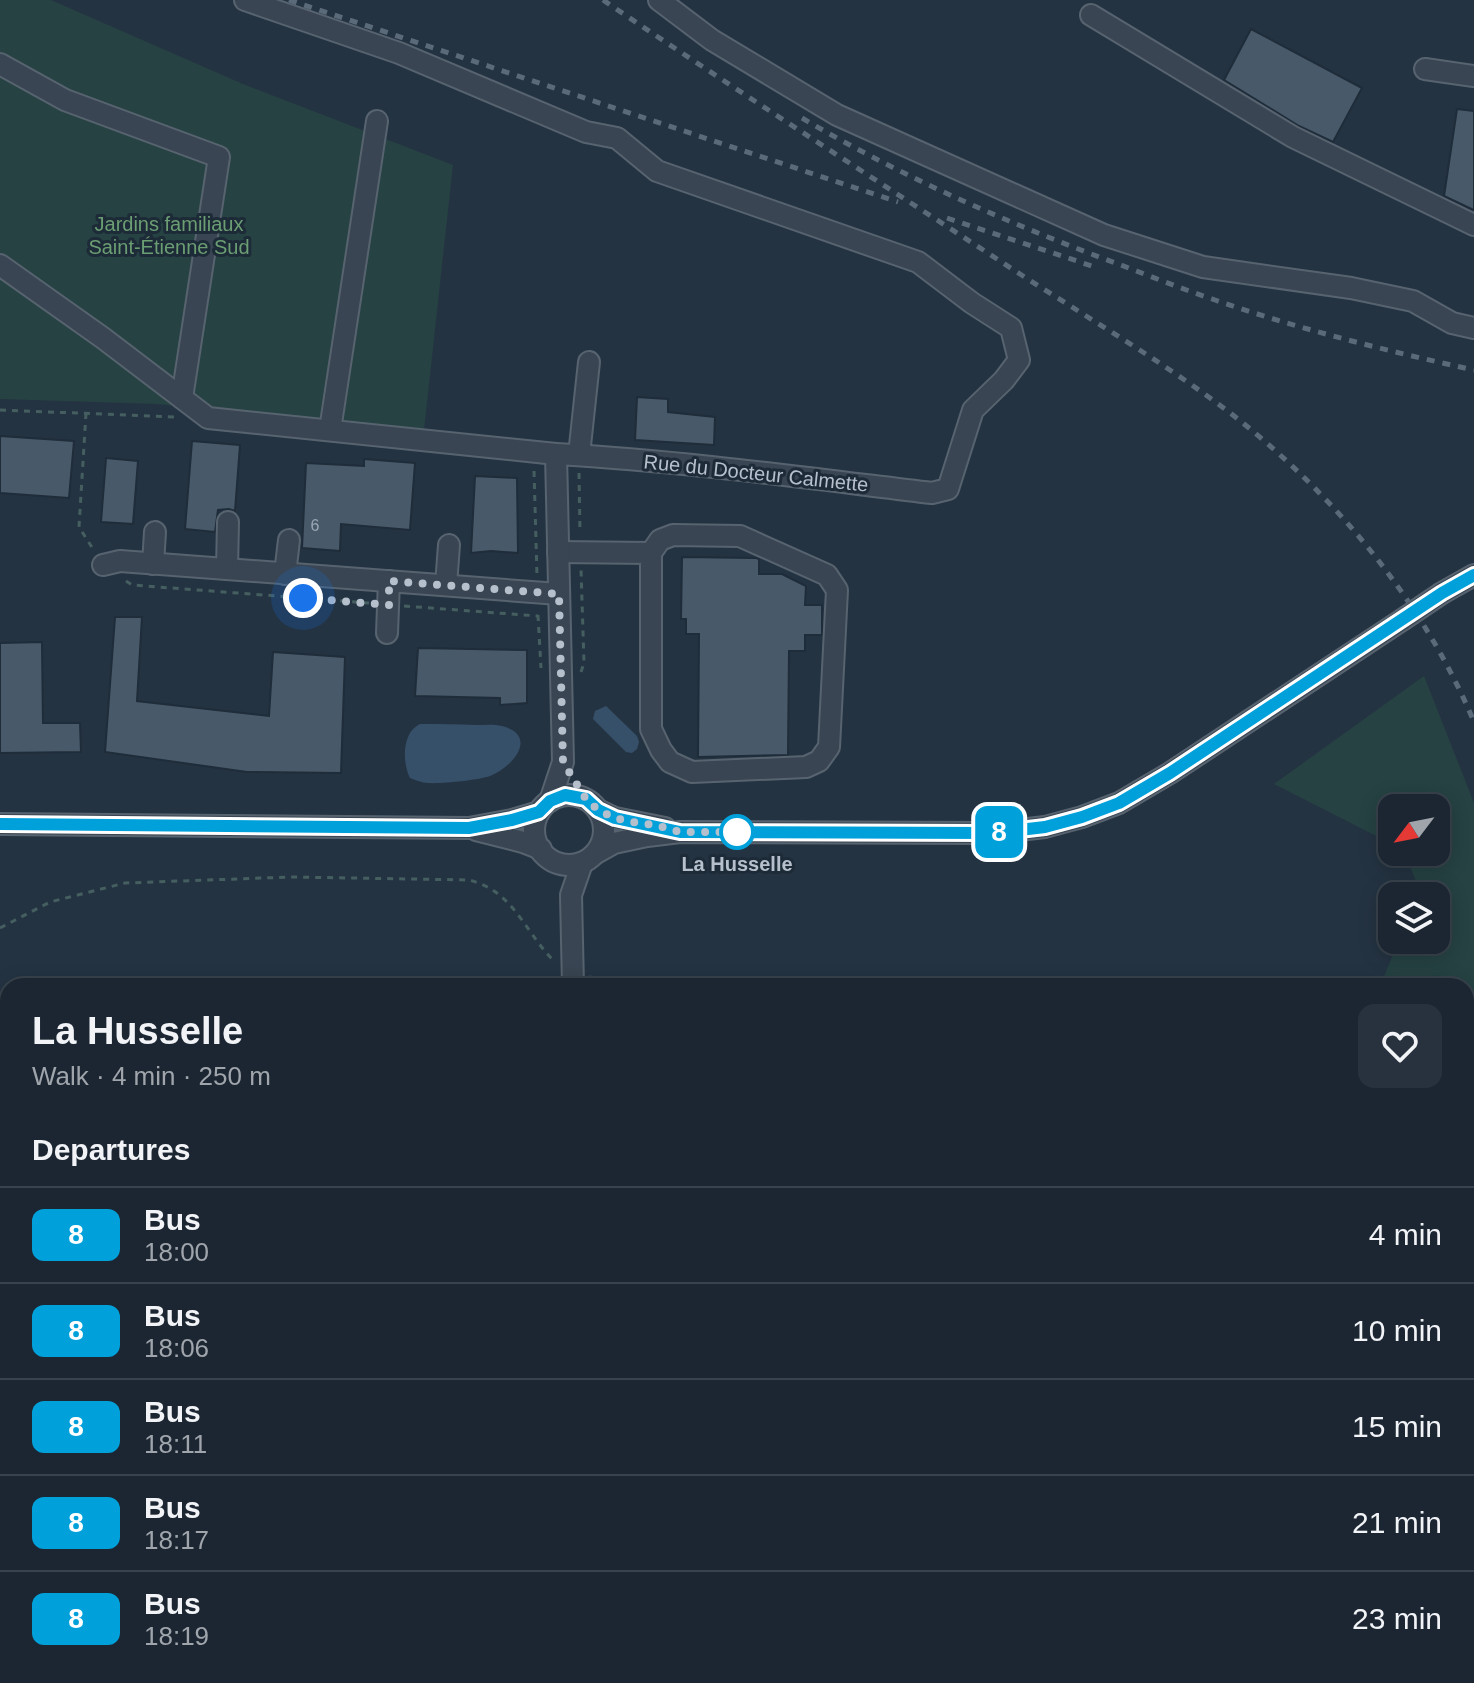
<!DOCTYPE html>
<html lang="en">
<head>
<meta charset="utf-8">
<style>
	body { margin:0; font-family:Helvetica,sans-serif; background:#28323e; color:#f1f3f6; height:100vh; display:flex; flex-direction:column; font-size:30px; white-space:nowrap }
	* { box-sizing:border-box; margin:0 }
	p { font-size:26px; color:#a0a5ac }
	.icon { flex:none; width:44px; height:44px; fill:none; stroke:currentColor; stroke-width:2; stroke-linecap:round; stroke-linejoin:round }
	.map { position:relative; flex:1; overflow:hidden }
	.sheet { position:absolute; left:0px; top:978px; width:1474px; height:706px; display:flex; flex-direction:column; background:#1b2632; border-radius:24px 24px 0 0; box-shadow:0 4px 20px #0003,0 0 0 2px #39434d }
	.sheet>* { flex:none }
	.badge { padding:0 16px; border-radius:12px; font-size:28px; line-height:52px }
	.needle { width:52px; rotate:238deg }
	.buttons { position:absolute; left:1378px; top:794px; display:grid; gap:16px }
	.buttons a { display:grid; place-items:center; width:72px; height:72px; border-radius:16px; background:#1b2632; box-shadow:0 4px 20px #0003,0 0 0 2px #39434d; font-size:40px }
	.you { position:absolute; width:40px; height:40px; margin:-20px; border:6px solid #fff; border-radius:50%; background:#1a73e8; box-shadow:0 0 0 12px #1a73e833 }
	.map>.badge { position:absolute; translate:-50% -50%; box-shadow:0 0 0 4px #fff }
	h2 { padding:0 32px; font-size:30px; line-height:72px }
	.round { display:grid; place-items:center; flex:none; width:84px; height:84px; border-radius:16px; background:#28323e }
	.head { display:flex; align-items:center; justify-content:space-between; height:136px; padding:0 32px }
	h1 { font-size:38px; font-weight:700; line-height:60px }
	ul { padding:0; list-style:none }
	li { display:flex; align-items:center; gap:24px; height:96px; padding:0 32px; border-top:2px solid #39434d }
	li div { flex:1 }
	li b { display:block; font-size:30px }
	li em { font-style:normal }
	li .badge { min-width:88px; font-weight:700; text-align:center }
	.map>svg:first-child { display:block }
</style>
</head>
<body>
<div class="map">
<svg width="1474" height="1683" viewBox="0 0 1474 1683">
	<rect width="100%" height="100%" fill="#243342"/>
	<!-- green -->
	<g fill="#264243">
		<polygon points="0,0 51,0 243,84 453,165 424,430 157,404 0,399"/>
		<polygon points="1424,676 1474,803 1474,1266 1466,1287 1466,986 1380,986 1399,940 1436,940 1436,896 1417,896 1420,891 1404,852 1436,852 1436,808 1392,808 1392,844 1274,784"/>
		<polygon points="247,1676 586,1676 587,1683 237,1683"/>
		<polygon points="688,1676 1169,1676 1161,1683 689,1683"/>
	</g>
	<!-- water -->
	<g fill="#37506a">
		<polygon points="606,706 637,736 639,742 637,749 632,753 626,752 593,719 595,711"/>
		<path d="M420,724c19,0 38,0 56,1 8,0 18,-1 26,1 37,10 11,41 -12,50 -11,4 -50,8 -62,7 -6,0 -12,-3 -18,-5 -8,-16 -8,-46 10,-54z"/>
		<polygon points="0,1259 8,1267 0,1452"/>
	</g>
	<!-- building -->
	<g fill="#485969" stroke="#1f2c39" stroke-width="2">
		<polygon points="1251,29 1362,88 1333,142 1299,126 1224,80"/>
		<polygon points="1457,109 1474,111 1474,210 1444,196"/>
		<polygon points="637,397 668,399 668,412 715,417 714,445 635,440"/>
		<polygon points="0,436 74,441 69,498 0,493"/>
		<polygon points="192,441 240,445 235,511 229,509 218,510 215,532 185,529"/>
		<polygon points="106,458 138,461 133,524 101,522"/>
		<polygon points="364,459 415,463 410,530 341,524 340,551 302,548 306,463 364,466"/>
		<polygon points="475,476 517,478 518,553 491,551 471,553"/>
		<polygon points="682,557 756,558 759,559 759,574 782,574 806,586 805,605 822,605 822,635 805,635 805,651 789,651 788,755 698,757 699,634 686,634 686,619 681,619"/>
		<polygon points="115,617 142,617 137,701 269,716 273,652 345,657 341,773 247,772 105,752"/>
		<polygon points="42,642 43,723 80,723 81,752 0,753 0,643"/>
		<polygon points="418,648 527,650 527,703 500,705 500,698 415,696"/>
	</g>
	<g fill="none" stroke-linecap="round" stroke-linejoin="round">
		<defs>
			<g id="minor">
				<polyline points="659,0 712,40 837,115 1104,235 1203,267 1351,288 1413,301 1452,323 1474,328"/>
				<polyline points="1091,15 1293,137 1474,225"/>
				<polyline points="0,64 65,100 219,157 182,398"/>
				<polyline points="1425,69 1474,76"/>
				<path d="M0,265l103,73 105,80 348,36c126,7 251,24 376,39l16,-4 25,-79 31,-30 15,-20 -8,-32 -39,-25 -54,-41 -261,-91 -40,-33 -31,-6 -187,-79 -154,-53"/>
				<polyline points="330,430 377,121"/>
				<polyline points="579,455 589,362"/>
				<polyline points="558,552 651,553 651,729 661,750 670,762 692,772 806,767 819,761 829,747 837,590 827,575 740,536 673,535 660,540 651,553"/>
				<polyline points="153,564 155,532"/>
				<polyline points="103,565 120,561 559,594"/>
				<polyline points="227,569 228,522"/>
				<polyline points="285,574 289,540"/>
				<polyline points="446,585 449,545"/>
				<polyline points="1442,593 1474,575"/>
				<polyline points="387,633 389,581"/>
				<circle cx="569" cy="830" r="35"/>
				<polyline points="550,801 563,762 556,454"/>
				<polyline points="598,810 615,818 665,828"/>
				<polyline points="0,824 469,828 512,820 539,812"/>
				<polyline points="476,830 523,842 541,849"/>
				<polyline points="596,853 614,843 647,836 680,832 993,833 1045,827 1082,817 1119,803 1170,773 1402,620"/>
				<polyline points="573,986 571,895 582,863"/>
			</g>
		</defs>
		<!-- minor casing -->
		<use href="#minor" stroke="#57636f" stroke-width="24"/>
		<!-- path -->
		<g stroke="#455f60" stroke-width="3" stroke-dasharray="6 6" stroke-linecap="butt">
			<polyline points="0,410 176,417"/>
			<polyline points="86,413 79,527 93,549"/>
			<polyline points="534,471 537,576"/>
			<polyline points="579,473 580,533"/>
			<polyline points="126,581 132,585 369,603"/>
			<polyline points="404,606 538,616"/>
			<polyline points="538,615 541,668"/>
			<polyline points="581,672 584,663 581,569"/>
			<path d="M0,928l50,-26 75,-19 166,-6 179,3c8,3 17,6 24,11 25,17 37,47 59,69"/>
			<polyline points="589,977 648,986"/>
			<polyline points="583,1676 584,1683"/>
			<polyline points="677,1676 677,1683"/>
		</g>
		<!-- minor -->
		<use href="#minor" stroke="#394552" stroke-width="20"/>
		<!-- rail -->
		<g stroke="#5b6a79" stroke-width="5" stroke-dasharray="8 8" stroke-linecap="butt">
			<polyline points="289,0 898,202"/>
			<path d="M603,0c130,88 262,173 394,259 77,51 158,97 232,153 103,80 194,188 245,310"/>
			<path d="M802,118c100,59 208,106 316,146 32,12 64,25 97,36 84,29 172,51 259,70"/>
			<polyline points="947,218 1095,267"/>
			<polyline points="1466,1346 1474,1327"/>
			<polyline points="1466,1368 1474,1351"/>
			<polyline points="1466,1508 1474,1501"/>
			<polyline points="1193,1683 1201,1676"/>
			<polyline points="1282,1683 1290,1676"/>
		</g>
		<defs>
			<polyline id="minor-bridge" points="1402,620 1442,593"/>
		</defs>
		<!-- minor-bridge casing -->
		<use href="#minor-bridge" stroke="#57636f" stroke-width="24" stroke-linecap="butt"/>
		<!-- minor-bridge -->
		<use href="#minor-bridge" stroke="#394552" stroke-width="20"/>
	</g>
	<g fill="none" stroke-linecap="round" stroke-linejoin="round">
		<defs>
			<polyline id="line" points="0,824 469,828 512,820 539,812 550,801 565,795 586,799 598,810 615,818 680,832 993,833 1045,827 1082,817 1119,803 1170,773 1442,593 1474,575"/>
		</defs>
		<!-- line casing -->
		<use href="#line" stroke="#fff" stroke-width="18"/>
		<!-- line -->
		<use href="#line" stroke="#00a1db" stroke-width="12"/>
		<!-- walk -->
		<polyline stroke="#b6c0cc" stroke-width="8" stroke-dasharray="0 14.4" points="303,598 389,605 389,581 559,594 563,762 586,799 598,810 615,818 632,822 655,825 680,832 737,832"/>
	</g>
	<!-- markers -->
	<circle fill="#fff" stroke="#00a1db" stroke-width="4" cx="737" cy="832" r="16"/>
	<g text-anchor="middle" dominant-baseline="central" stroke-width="6" stroke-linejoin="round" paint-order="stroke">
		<!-- number labels -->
		<g font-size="16" fill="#9aa6b3">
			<text x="315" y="525">6</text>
		</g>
		<!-- park labels -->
		<g font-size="20" fill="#6b9e73" stroke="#1d2a37">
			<text x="169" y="224">Jardins familiaux<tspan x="169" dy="23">Saint-Étienne Sud</tspan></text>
		</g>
		<!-- street labels -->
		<g font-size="20" fill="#b6c0cc" stroke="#1d2a37">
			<text transform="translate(756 473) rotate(6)">Rue du Docteur Calmette</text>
		</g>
		<!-- stop labels -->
		<g font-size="20" font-weight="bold" fill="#b6c0cc" stroke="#1d2a37">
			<text x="737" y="864">La Husselle</text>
		</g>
	</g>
</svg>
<div class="buttons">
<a><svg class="needle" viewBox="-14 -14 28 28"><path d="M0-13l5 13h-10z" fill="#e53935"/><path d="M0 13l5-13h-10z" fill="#a0a5ac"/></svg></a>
<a><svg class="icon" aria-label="layers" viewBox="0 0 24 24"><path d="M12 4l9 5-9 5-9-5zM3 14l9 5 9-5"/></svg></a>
</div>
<div class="you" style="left:303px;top:598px"></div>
<b class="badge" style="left:999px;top:832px;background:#00a1db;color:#fff">8</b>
<section class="sheet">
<div class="head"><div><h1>La Husselle</h1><p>Walk · 4 min · 250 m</p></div><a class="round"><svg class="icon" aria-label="heart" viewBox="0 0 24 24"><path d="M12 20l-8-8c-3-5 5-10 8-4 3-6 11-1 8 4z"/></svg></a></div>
<h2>Departures</h2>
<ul>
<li><span class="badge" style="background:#00a1db;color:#fff">8</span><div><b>Bus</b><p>18:00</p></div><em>4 min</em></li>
<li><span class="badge" style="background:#00a1db;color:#fff">8</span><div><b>Bus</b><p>18:06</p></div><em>10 min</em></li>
<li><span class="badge" style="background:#00a1db;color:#fff">8</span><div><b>Bus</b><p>18:11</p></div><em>15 min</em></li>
<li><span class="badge" style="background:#00a1db;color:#fff">8</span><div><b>Bus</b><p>18:17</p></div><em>21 min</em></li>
<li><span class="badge" style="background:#00a1db;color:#fff">8</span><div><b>Bus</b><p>18:19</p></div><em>23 min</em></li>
</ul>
</section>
</div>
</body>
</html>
